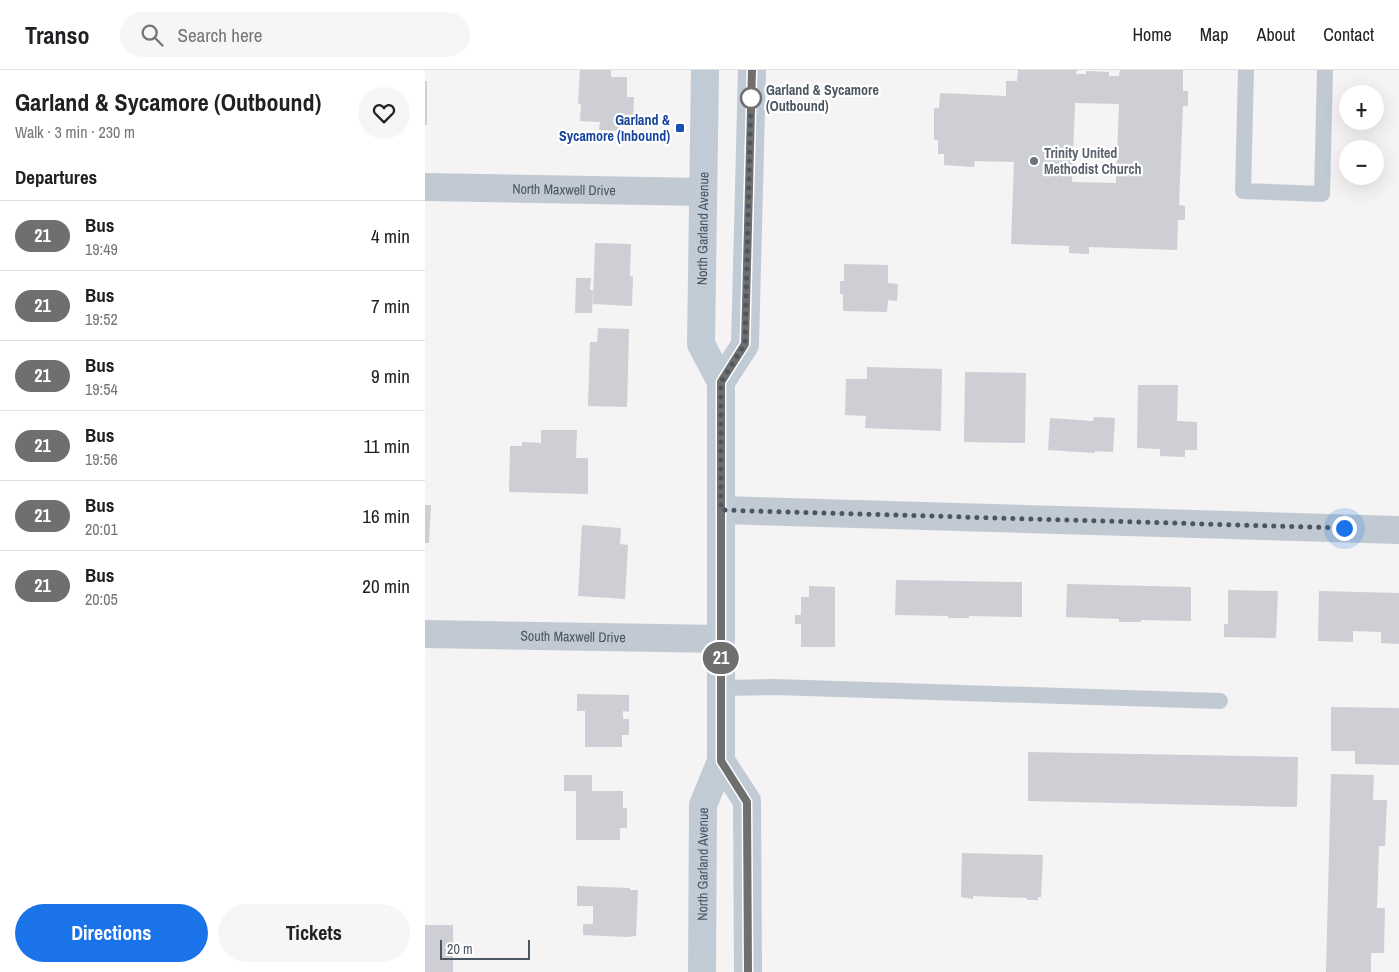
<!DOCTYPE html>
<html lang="en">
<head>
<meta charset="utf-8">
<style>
	body { margin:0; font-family:"Archivo Narrow",sans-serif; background:#f6f6f6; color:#202124; height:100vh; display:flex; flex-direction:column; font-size:19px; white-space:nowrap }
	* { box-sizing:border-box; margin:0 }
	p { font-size:16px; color:#757577 }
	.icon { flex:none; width:28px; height:28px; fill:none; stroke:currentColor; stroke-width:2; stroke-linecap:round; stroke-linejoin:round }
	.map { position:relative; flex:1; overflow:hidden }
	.side { display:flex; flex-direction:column; background:#fff; width:425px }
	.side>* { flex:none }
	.badge { padding:0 10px; border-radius:16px; font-size:18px; line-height:32px }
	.fabs { position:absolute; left:914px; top:15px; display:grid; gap:10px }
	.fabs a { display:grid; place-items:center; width:45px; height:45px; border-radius:50%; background:#fff; box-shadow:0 5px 20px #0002; font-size:25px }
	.scale { position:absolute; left:15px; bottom:12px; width:90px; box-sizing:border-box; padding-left:5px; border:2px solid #4a5661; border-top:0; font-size:14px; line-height:18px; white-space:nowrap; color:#4a5661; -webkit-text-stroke:4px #fff; paint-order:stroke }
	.you { position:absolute; width:25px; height:25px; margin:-12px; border:4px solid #fff; border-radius:50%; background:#1a73e8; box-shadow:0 0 0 8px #1a73e833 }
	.map>.badge { position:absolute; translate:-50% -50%; box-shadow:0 0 0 2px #fff }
	h2 { padding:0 15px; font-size:19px; line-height:45px }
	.round { display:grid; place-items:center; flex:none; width:52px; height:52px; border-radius:26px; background:#f6f6f6 }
	.summary { display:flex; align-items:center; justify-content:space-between; height:85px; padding:0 15px }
	h1 { font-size:24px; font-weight:700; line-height:38px }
	.button { display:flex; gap:10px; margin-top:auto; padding:10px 15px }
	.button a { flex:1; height:58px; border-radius:30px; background:#1a73e8; color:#fff; font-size:20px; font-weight:700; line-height:58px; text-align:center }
	.button a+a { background:#f6f6f6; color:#202124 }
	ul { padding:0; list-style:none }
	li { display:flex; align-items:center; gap:15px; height:70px; padding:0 15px; border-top:1px solid #e0e0e0 }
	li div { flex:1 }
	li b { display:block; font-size:19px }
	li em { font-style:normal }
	li .badge { min-width:55px; font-weight:700; text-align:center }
	header { display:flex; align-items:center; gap:30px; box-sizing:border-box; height:70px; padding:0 25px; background:#fff; border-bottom:1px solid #e0e0e0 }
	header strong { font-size:24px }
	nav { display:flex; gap:28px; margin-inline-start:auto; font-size:18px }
	.search { width:350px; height:45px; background:#f6f6f6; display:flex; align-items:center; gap:12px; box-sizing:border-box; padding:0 18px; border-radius:28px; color:#757577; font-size:19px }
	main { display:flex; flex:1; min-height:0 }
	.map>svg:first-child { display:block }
</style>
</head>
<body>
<header>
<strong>Transo</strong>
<div class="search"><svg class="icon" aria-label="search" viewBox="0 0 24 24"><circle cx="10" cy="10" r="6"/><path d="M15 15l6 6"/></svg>Search here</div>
<nav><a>Home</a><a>Map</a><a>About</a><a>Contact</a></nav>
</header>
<main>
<section class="side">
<div class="summary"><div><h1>Garland &amp; Sycamore (Outbound)</h1><p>Walk · 3 min · 230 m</p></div><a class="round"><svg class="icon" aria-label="heart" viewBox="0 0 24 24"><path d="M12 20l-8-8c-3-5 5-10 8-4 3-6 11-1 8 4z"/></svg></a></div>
<h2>Departures</h2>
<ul>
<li><span class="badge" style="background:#6f6f6f;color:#fff">21</span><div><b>Bus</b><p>19:49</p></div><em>4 min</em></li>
<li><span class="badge" style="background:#6f6f6f;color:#fff">21</span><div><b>Bus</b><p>19:52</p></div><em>7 min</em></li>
<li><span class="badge" style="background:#6f6f6f;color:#fff">21</span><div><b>Bus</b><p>19:54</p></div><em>9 min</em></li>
<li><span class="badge" style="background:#6f6f6f;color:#fff">21</span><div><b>Bus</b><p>19:56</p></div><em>11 min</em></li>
<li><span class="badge" style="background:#6f6f6f;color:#fff">21</span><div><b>Bus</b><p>20:01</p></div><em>16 min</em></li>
<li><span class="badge" style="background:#6f6f6f;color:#fff">21</span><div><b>Bus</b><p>20:05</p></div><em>20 min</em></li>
</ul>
<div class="button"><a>Directions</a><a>Tickets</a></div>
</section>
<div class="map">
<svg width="974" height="902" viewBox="0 0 974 902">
	<rect width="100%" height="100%" fill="#f5f3f3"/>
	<!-- building -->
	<g fill="#cdcfd5" fill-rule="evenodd">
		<polygon points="155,0 186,0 186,7 202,7 202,27 209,27 208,54 194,53 193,61 174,60 175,52 155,51 156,34 153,34"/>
		<path d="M593,0h59l-1,4h10v-3l23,1v4h10l1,-6h63v21h5v15h-5l-4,99 6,1v14h-7l-1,30 -88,-3v7l-20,-1v-7l-58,-2 3,-82 -39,-1 -1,6 -30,-2v-11h-6v-14h-4v-32h5l1,-15 66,3v-15h11zM650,33l44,1 -3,79 -44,-1z"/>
		<rect x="0" y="11" width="2" height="44"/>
		<polygon points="170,173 206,174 205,206 208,207 207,236 168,234"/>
		<polygon points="419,194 463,195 463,213 473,214 472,231 463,230 462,242 418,241 418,224 415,224 415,211 419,211"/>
		<polygon points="151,208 166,208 165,220 168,220 167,243 150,243"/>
		<polygon points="173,258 204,259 202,337 163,336 165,272 172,272"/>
		<polygon points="442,297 517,299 516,361 440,358 441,346 420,345 421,309 442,309"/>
		<polygon points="540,302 601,303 600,373 539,372"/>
		<polygon points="713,315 753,315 752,351 772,352 772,380 760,380 760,387 735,386 735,379 712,378"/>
		<polygon points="669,347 690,348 688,382 670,381 670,383 623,380 625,348 668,351"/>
		<polygon points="116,360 152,360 151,388 163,388 163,424 84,422 85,376 97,376 97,372 116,373"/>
		<polygon points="0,435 6,435 4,473 0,473"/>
		<polygon points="157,455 196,458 195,474 203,475 200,529 153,526"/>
		<polygon points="471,510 597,512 597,547 544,546 544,548 523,548 523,546 470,545"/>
		<polygon points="642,514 766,517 766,551 716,550 716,552 694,552 694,549 641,547"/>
		<polygon points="384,516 410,517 410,577 376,577 376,554 370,554 370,545 376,545 376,527 384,527"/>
		<polygon points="803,520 853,521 851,568 799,567 799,554 803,554"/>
		<polygon points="894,521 974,523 974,574 956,573 956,562 928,561 928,572 893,571"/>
		<polygon points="152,624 204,625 204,642 198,641 198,649 204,649 204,665 197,665 197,677 160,677 160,641 152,641"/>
		<polygon points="906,637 974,638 974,695 930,694 930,681 906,681"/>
		<polygon points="603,682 873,687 872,737 603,731"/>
		<polygon points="906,704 949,705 948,730 962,730 960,776 954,776 952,838 960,838 959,883 946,883 946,902 901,902"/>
		<polygon points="139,705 167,705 167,721 198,721 198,738 202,738 202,758 195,758 195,770 151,770 151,721 139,721"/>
		<polygon points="537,783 618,785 616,827 613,827 613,830 602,830 602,828 548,826 548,829 536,827"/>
		<polygon points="152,816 205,818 205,820 213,820 211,866 202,867 158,865 158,854 168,854 168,836 152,836"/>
		<rect x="0" y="855" width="28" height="47"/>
	</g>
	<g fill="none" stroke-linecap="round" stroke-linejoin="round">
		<!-- lane -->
		<g stroke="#c1cad2" stroke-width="16">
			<polyline points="821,0 818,121 897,124 900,0"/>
			<polyline points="296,618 350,617 795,631"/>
		</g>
		<!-- street -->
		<g stroke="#c1cad2" stroke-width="28">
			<path id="s1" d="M0,117l278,5"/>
			<polyline points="296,440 974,460"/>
			<path id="s2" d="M0,564l296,5"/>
		</g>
		<!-- secondary -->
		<g stroke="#c1cbd6" stroke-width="28">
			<polyline points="296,312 320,275 327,0"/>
			<polyline points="296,691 322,731 323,902"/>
			<path id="s3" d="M277,902l1,-167 18,-44v-379l-20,-38 4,-274"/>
		</g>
	</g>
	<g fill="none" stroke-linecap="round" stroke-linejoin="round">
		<defs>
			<polyline id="line" points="323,902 322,732 296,691 296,312 320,274 327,0"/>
		</defs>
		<!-- line casing -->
		<use href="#line" stroke="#fff" stroke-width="11"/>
		<!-- line -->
		<use href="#line" stroke="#6f6f6f" stroke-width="8"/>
		<!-- walk -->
		<polyline stroke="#4a5661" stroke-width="5" stroke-dasharray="0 9" points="326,28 320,274 296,312 296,440 919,458"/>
	</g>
	<!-- markers -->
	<circle fill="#fff" stroke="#6f6f6f" stroke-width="2.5" cx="326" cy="28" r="10"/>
	<rect fill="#1a4fb4" stroke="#fff" stroke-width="2" x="250" y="53" width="10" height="10" rx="2.5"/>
	<circle fill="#6b7280" stroke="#fff" stroke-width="2" cx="609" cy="91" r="5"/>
	<g text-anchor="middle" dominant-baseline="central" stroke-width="4.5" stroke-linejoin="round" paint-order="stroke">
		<!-- stop labels -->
		<g font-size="14" font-weight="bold" fill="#4a5661" stroke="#fff" text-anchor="start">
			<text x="341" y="20">Garland &amp; Sycamore<tspan x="341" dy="16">(Outbound)</tspan></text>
		</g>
		<!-- transit labels -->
		<g font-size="14" font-weight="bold" fill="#164399" stroke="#fff" text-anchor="end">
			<text x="245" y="50">Garland &amp;<tspan x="245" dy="16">Sycamore (Inbound)</tspan></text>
		</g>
		<!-- worship labels -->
		<g font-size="14" font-weight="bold" fill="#5b616d" stroke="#fff" text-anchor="start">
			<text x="619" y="83">Trinity United<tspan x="619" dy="16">Methodist Church</tspan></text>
		</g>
		<!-- street labels -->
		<g font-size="14" fill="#4a5661" stroke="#fff">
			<text stroke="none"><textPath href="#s1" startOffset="139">North Maxwell Drive</textPath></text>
			<text stroke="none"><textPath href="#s3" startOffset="752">North Garland Avenue</textPath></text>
			<text stroke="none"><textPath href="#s2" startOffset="148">South Maxwell Drive</textPath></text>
			<text stroke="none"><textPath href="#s3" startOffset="108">North Garland Avenue</textPath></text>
		</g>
	</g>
</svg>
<div class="fabs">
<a>+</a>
<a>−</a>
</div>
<div class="scale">20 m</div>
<div class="you" style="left:919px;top:458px"></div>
<b class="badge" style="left:296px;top:588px;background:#6f6f6f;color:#fff">21</b>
</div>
</main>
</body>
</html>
